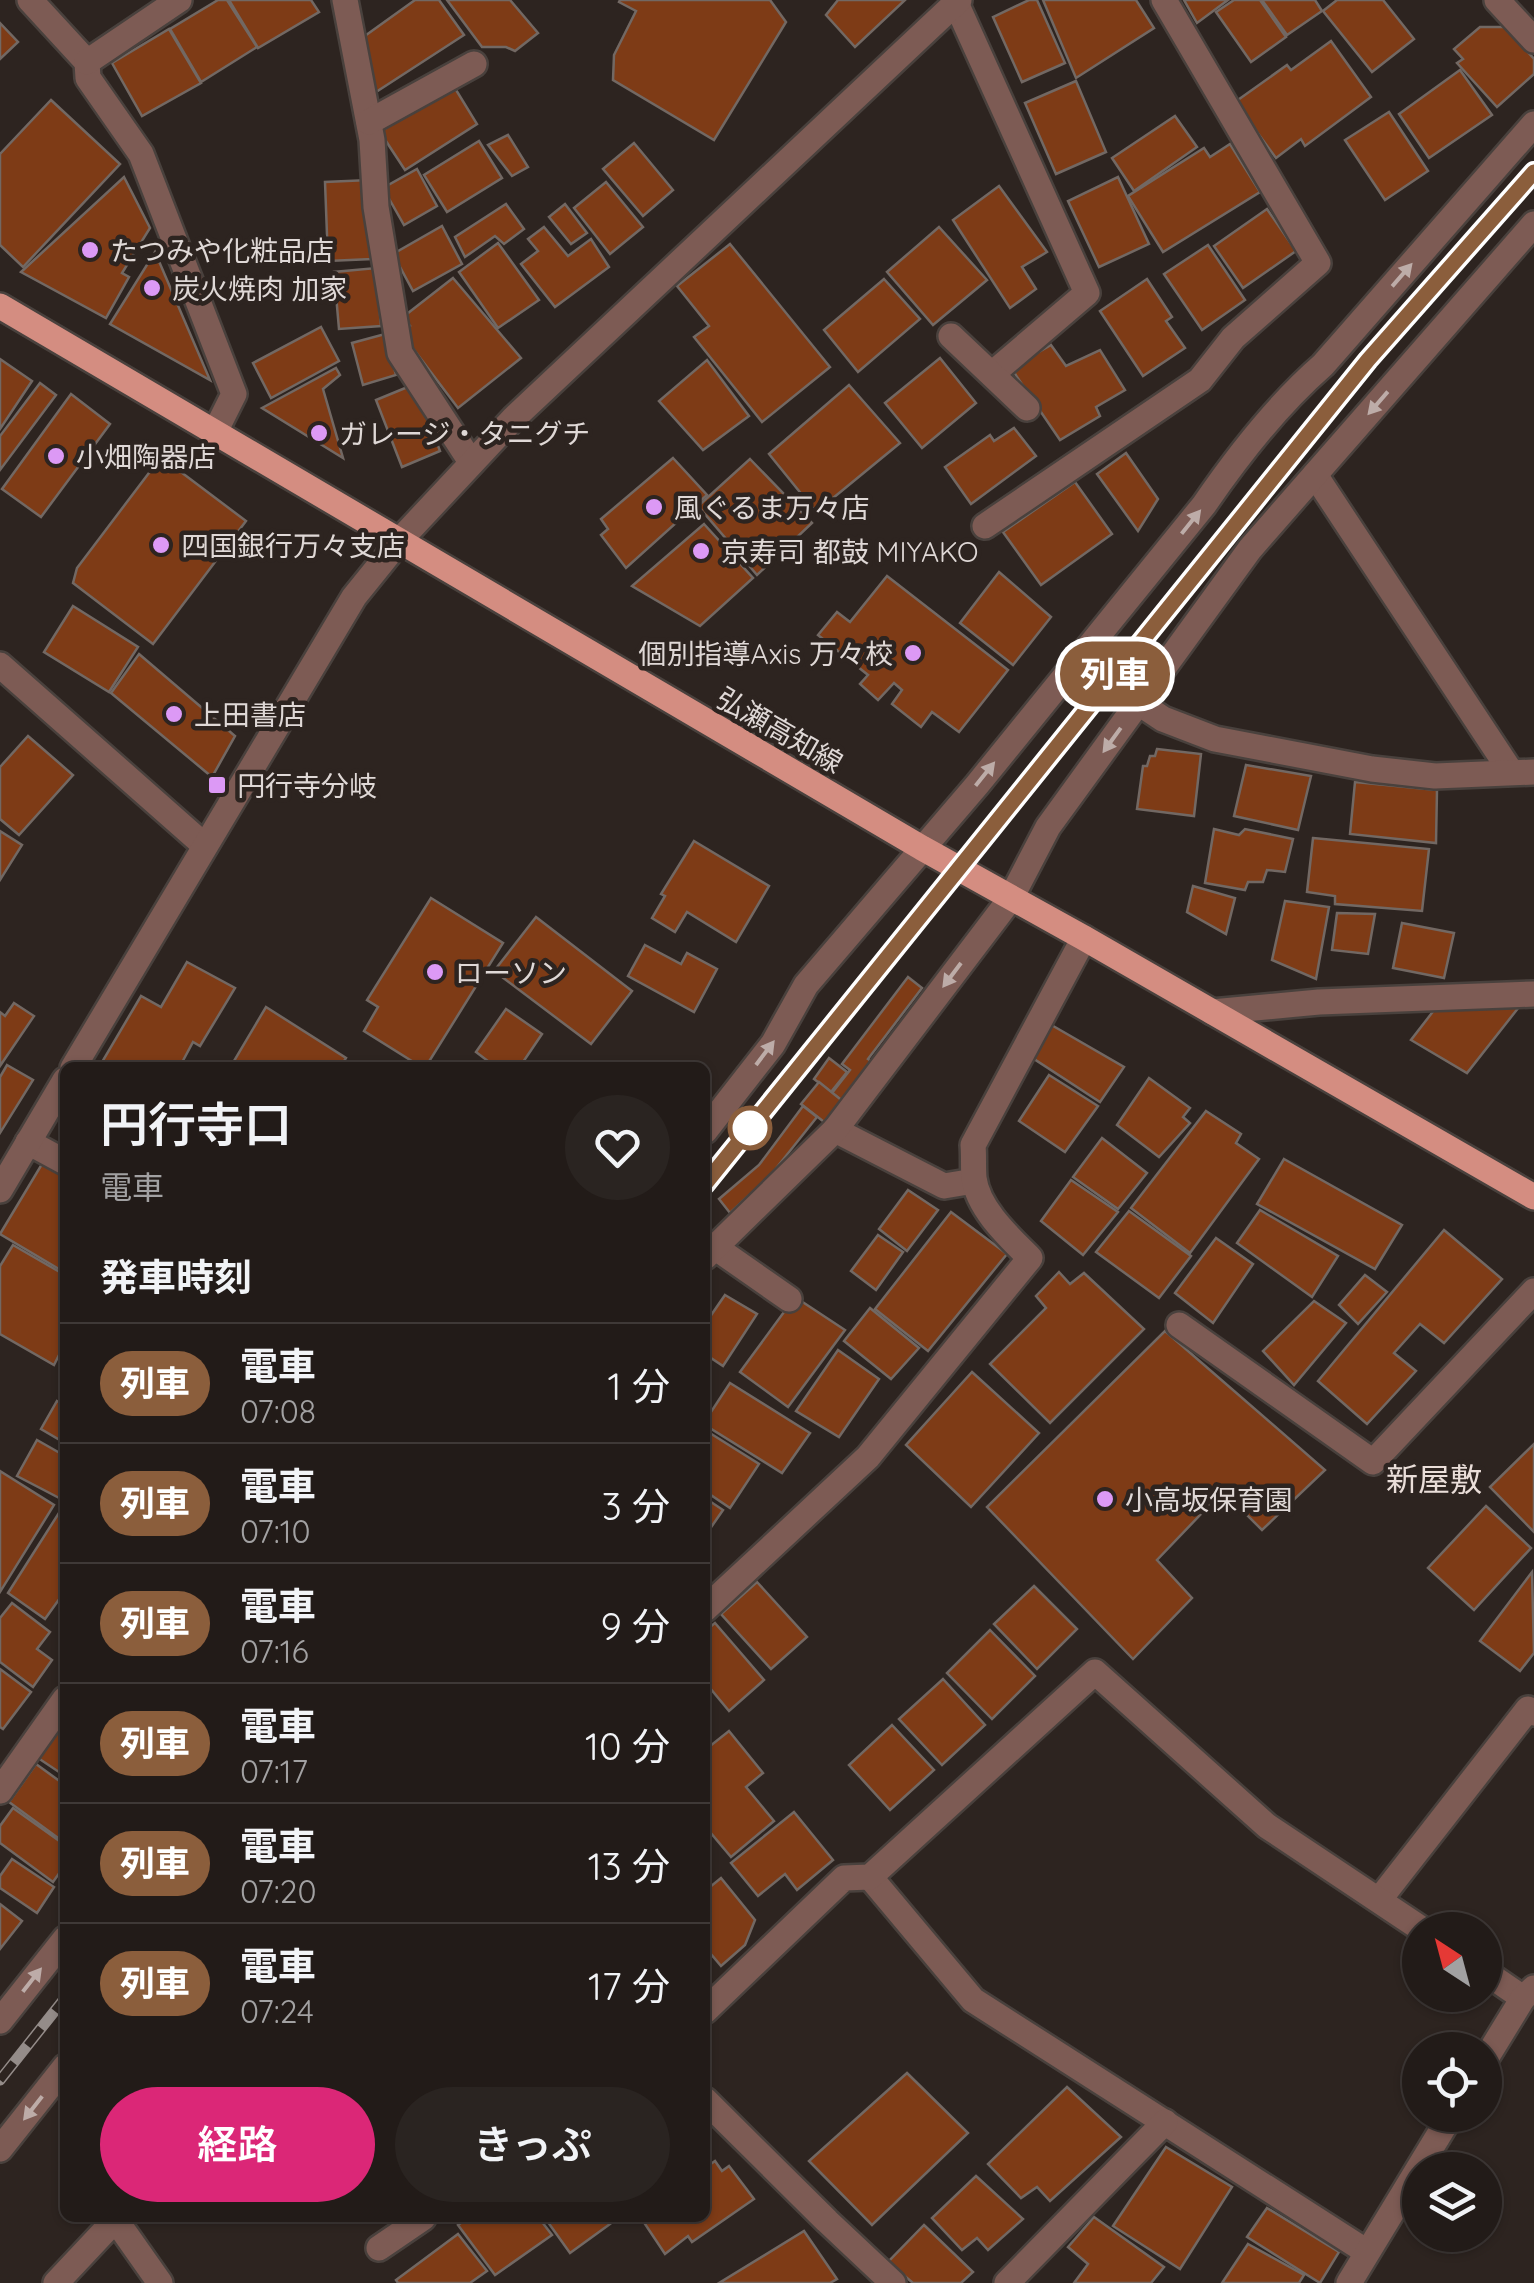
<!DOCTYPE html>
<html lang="ja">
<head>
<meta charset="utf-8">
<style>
	body { margin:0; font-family:Quicksand,"Noto Sans JP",sans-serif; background:#2a2421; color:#f1f3f6; height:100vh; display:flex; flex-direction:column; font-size:38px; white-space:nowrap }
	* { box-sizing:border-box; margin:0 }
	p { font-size:32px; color:#a2a1a2 }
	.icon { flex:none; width:55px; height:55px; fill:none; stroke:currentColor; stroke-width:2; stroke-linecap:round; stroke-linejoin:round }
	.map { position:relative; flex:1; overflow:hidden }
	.panel { position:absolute; left:60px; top:1062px; width:650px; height:1160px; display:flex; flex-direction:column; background:#221b18; border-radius:15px; box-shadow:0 2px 8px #0004,0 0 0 2px #3f3937 }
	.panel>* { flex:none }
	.badge { padding:0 20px; border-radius:32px; font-size:35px; line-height:65px }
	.needle { width:65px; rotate:324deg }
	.fabs { position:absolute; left:1402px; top:1912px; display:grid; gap:20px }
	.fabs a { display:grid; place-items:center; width:100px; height:100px; border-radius:50%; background:#221b18; box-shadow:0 2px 8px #0004,0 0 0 2px #3f3937; font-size:50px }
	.map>.badge { position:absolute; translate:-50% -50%; box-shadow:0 0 0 5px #fff }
	h2 { padding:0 40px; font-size:38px; line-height:90px }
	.round { display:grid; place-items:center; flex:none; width:105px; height:105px; border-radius:52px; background:#2a2421 }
	.overview { display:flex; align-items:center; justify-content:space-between; height:170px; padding:0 40px }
	h1 { font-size:48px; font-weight:600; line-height:75px }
	.action { display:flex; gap:20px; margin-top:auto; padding:20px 40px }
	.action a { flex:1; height:115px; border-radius:60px; background:#db2777; color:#fff; font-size:40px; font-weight:600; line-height:115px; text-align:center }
	.action a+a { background:#2a2421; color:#f1f3f6 }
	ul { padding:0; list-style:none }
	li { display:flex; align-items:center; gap:30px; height:120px; padding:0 40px; border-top:2px solid #3f3937 }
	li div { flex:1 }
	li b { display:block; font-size:38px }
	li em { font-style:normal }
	li .badge { min-width:110px; font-weight:700; text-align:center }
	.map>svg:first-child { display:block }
</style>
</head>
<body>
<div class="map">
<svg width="1534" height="2283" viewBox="0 0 1534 2283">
	<rect width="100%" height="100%" fill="#2d2420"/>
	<!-- building -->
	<g fill="#7e3b16" stroke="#726863" stroke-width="2.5">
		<polygon points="218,0 227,0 257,47 201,82 170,29"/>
		<polygon points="229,0 311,0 319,12 258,48"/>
		<polygon points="415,0 439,0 464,35 376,92 362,38"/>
		<polygon points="447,0 510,0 538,33 515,51 506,47 482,47"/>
		<polygon points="620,0 770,0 786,22 714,140 613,80 614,55 636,11 619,2"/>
		<polygon points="838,0 905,0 855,47 826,15"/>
		<polygon points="1029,0 1037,0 1065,63 1022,82 993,17"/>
		<polygon points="1043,0 1136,0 1154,28 1076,78"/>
		<polygon points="1184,0 1228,0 1197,23"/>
		<polygon points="1234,0 1260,0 1286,37 1251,62 1216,12"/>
		<polygon points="1262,0 1315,0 1322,11 1287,35"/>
		<polygon points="1337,0 1383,0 1414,39 1372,72 1323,11"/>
		<polygon points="0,23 18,42 0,59"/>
		<polygon points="1480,27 1506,27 1534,59 1534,74 1497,107 1457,63 1463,59 1454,49"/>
		<polygon points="169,29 201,83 142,116 112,63"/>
		<polygon points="1331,41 1371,97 1305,146 1301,139 1276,158 1235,102 1287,65 1291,70"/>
		<polygon points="1460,70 1492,115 1429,158 1399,114"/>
		<polygon points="1076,81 1106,152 1056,174 1025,103"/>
		<polygon points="453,85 477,124 405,170 380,132"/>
		<polygon points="51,100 120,164 23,267 0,245 0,154"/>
		<polygon points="1389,112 1428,171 1385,200 1345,140"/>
		<polygon points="1175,116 1197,147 1134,191 1112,158"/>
		<polygon points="508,135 528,167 512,176 488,145"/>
		<polygon points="479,141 502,178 447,212 424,175"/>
		<polygon points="634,143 673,190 643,216 603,169"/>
		<polygon points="1230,144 1260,192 1163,252 1128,196 1204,148 1210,157"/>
		<polygon points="417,169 437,206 404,225 383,188"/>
		<polygon points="124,177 150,228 122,273 129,277 106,318 21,272"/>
		<polygon points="1118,177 1149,244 1099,267 1068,201"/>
		<polygon points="369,180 372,259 328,261 325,182"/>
		<polygon points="606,182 643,227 610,254 574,208"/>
		<polygon points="999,186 1047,252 1022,267 1036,289 1010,308 953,220"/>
		<polygon points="506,204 524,229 504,244 495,236 465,257 455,237"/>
		<polygon points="565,204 587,233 571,244 549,217"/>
		<polygon points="1267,209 1296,251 1243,288 1214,246"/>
		<polygon points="442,226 462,264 413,291 393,254"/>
		<polygon points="544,227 568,256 591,239 609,267 555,307 521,264 538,251 528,239"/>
		<polygon points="939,227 987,280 933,325 887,272"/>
		<polygon points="498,243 539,300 498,328 459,272"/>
		<polygon points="730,244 830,367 762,422 694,337 709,326 677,286"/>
		<polygon points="1208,245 1245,300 1202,330 1164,274"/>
		<polygon points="155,252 210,380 110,324"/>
		<polygon points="376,268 381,326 339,329 334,272"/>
		<polygon points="453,278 521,358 458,408 402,334 410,326 403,317"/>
		<polygon points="884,279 920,319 858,372 824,330"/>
		<polygon points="1147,279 1172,317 1166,321 1185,348 1143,376 1100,311"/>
		<polygon points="321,327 339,361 271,398 253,363"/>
		<polygon points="385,334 396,375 363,385 352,343"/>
		<polygon points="1051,345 1066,366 1100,350 1125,390 1096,407 1100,416 1060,440 1011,368"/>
		<polygon points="940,358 976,403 922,448 885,403"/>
		<polygon points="0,359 32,381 0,429"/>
		<polygon points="707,360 749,416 703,450 659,401"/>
		<polygon points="336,368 340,375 323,389 343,458 262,408"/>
		<polygon points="40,383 56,395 0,470 0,436"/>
		<polygon points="415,384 440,451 402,467 376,400"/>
		<polygon points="849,385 900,443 816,512 769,454"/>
		<polygon points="71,394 110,424 41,517 2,489"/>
		<polygon points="1014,428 1036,456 971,504 945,467 990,435 994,441"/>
		<polygon points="1126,453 1158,499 1138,531 1097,474"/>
		<polygon points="161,457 246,521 153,644 73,583 77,568"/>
		<polygon points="673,458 707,495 626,568 601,535 608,529 601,519"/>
		<polygon points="750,459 812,523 757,575 698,506"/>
		<polygon points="1075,482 1112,534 1041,585 1003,532"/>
		<polygon points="704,524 753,578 700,626 632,586"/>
		<polygon points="999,572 1051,617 1013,665 960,623"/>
		<polygon points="887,576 1008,670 959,732 932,712 921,727 892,704 902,690 894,683 878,700 860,684 868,675 818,635 837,612 850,622"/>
		<polygon points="73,606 138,647 109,692 44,652"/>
		<polygon points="139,654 235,736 212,777 111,693"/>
		<polygon points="28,736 73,775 19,835 0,819 0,767"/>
		<polygon points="1157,749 1201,754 1194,816 1137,809 1143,766 1147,766 1150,756 1155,756"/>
		<polygon points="1246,765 1311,776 1298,830 1234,816"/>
		<polygon points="1355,782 1437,790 1436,843 1350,834"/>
		<polygon points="1214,829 1239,835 1245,829 1293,839 1285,872 1267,870 1263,882 1248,882 1245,890 1205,883"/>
		<polygon points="0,831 22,845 0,880"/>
		<polygon points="1313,838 1429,849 1422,911 1335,904 1335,896 1307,892"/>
		<polygon points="694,841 769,886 736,942 687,912 675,932 652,918 665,896 661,894"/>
		<polygon points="1193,886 1235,898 1226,934 1187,912"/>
		<polygon points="431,898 503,943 425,1068 423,1068 364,1031 378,1007 367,1000"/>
		<polygon points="1285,901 1329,907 1316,979 1272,960"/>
		<polygon points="1337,913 1375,914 1368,954 1332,950"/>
		<polygon points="536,917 632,991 591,1044 494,971"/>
		<polygon points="1402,923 1454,933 1444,978 1393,968"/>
		<polygon points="645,945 681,964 687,953 717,969 694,1012 628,976"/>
		<polygon points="187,962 235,988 200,1046 193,1042 179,1068 111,1068 102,1062 141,996 161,1007"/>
		<polygon points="908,977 922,988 868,1059 875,1064 845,1103 832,1093 850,1070 842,1064"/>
		<polygon points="14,1003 34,1016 0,1066 0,1012 5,1016"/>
		<polygon points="1438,1005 1519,1007 1467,1073 1411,1040"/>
		<polygon points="266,1007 346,1058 340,1068 231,1066"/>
		<polygon points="506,1009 542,1034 519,1068 497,1068 476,1052"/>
		<polygon points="1048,1023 1124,1067 1100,1102 1028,1055"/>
		<polygon points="829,1058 847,1072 831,1092 814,1079"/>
		<polygon points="7,1065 33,1080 0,1133 0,1077"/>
		<polygon points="1049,1075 1098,1106 1065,1152 1019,1121"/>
		<polygon points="1149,1078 1190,1108 1183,1117 1190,1123 1159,1157 1117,1125"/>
		<polygon points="819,1082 845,1103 828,1125 801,1104"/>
		<polygon points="803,1106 817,1117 770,1176 730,1213 719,1199 759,1165"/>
		<polygon points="1206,1111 1241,1134 1236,1143 1259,1159 1190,1253 1131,1208"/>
		<polygon points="1102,1138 1147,1173 1118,1209 1073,1177"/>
		<polygon points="45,1159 65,1172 64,1272 0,1234"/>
		<polygon points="1284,1159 1402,1225 1375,1269 1257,1204"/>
		<polygon points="1071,1180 1118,1212 1083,1255 1041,1221"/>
		<polygon points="908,1190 938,1210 907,1251 879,1229"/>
		<polygon points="1260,1210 1338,1256 1312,1297 1237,1243"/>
		<polygon points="1129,1211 1191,1256 1159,1298 1096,1252"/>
		<polygon points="951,1212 1007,1254 928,1351 875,1309"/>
		<polygon points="1444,1230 1502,1279 1444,1343 1420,1324 1394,1353 1416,1371 1367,1424 1318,1381"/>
		<polygon points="878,1235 903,1252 876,1290 851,1271"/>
		<polygon points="1216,1238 1253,1264 1213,1323 1175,1293"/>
		<polygon points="13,1245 65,1275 65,1343 54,1365 0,1334 0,1266"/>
		<polygon points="1059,1272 1070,1284 1084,1273 1144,1329 1050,1423 990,1364 1046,1308 1036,1296"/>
		<polygon points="1365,1275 1387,1292 1358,1324 1339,1305"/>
		<polygon points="725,1295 757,1314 723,1366 705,1354 705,1324"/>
		<polygon points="795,1297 845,1330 788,1407 740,1372"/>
		<polygon points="1314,1301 1346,1323 1294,1385 1263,1351"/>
		<polygon points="870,1308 919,1348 891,1379 844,1341"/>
		<polygon points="1165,1331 1325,1470 1262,1530 1223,1491 1157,1560 1192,1598 1133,1659 987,1507"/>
		<polygon points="838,1350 879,1379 839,1437 796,1411"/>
		<polygon points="972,1372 1039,1433 971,1507 906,1445"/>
		<polygon points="730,1383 810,1433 782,1473 705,1425 705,1421"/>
		<polygon points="57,1401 65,1405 65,1443 41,1429"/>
		<polygon points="705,1430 759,1464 730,1508 705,1491"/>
		<polygon points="37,1440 65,1456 65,1501 17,1476"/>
		<polygon points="1534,1444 1534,1532 1490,1487"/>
		<polygon points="0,1471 54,1505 0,1592"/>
		<polygon points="705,1498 723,1510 705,1536"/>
		<polygon points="64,1505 65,1591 45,1619 8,1593"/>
		<polygon points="1486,1506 1531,1548 1474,1610 1428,1568"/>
		<polygon points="1532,1572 1534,1653 1520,1671 1480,1641"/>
		<polygon points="757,1582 807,1637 771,1669 721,1614"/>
		<polygon points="1034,1586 1077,1629 1037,1669 994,1624"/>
		<polygon points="12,1603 50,1632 37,1649 52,1660 33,1687 0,1662 0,1618"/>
		<polygon points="715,1623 764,1680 729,1711 705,1682 705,1631"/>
		<polygon points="990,1630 1035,1676 992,1719 947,1673"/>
		<polygon points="0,1669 31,1692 3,1729 0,1727"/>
		<polygon points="943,1679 985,1725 942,1765 899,1719"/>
		<polygon points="65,1718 65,1776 38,1758"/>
		<polygon points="892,1725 934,1770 890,1810 849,1765"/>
		<polygon points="729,1731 763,1773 746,1787 774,1821 731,1857 705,1826 705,1750"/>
		<polygon points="36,1764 65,1785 65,1843 9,1802"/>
		<polygon points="13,1808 65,1845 65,1865 53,1882 0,1843 0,1826"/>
		<polygon points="794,1812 833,1860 797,1890 785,1874 758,1896 731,1863"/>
		<polygon points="12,1859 54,1887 37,1913 0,1888 0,1876"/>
		<polygon points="721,1878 755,1920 745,1945 721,1966 705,1947 705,1891"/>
		<polygon points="0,1904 22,1921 0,1949"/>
		<polygon points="907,2073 968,2133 872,2225 809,2161"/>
		<polygon points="1067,2087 1121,2137 1050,2201 1037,2187 1021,2198 988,2164"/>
		<polygon points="1166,2147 1232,2187 1180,2269 1113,2226"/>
		<polygon points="715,2161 722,2171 729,2166 754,2199 692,2242 688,2236 665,2254 641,2218 705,2218 705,2168"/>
		<polygon points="976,2176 1023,2219 988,2250 977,2238 962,2250 932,2218"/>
		<polygon points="1267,2208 1339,2252 1320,2283 1247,2237"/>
		<polygon points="1094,2217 1164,2267 1151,2283 1074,2283 1088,2264 1068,2247"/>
		<polygon points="468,2218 539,2218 552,2235 495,2275 458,2225"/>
		<polygon points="545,2218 605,2218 610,2224 570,2253"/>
		<polygon points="924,2225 973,2272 961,2283 913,2283 888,2262"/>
		<polygon points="804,2231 837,2279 830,2283 719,2283"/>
		<polygon points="458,2234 487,2271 470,2283 398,2283 396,2280"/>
		<polygon points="1248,2244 1304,2275 1299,2283 1222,2283"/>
	</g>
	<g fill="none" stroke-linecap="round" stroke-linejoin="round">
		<defs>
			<g id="minor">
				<polyline points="30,0 87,62 88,78 141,154 234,394 215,432"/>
				<polyline points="345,0 372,140 376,207 400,353 471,462"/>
				<polyline points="1497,0 1534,40"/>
				<polyline points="956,3 1087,293 992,374"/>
				<polyline points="87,62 179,0"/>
				<polyline points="369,122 474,64"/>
				<polyline points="951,336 1027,408"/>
				<polyline points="1315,475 1511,772"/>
				<polyline points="985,526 1200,380 1233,338 1318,263 1164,0"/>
				<polyline points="0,665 205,846"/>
				<polyline points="1139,703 1163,719 1215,739 1372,769 1435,776 1534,772"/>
				<polyline points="1212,1012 1319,1002 1534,994"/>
				<polyline points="73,1068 354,597 400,540 514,418 959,0"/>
				<polyline points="835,1130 944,1186 974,1181"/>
				<path d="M705,1131l68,-87 33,-59 171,-200 227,-280c35,-51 73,-100 119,-140l211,-241"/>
				<polyline points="28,1142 65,1162"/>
				<polyline points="0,1190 65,1080"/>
				<polyline points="716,1248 789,1299"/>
				<polyline points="705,1257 835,1130 1011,898 1048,827 1250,549 1534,224"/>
				<polyline points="1179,1325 1373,1462 1534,1291"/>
				<path d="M705,1609l163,-152 162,-199c-21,-21 -52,-49 -56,-80 -1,-11 0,-23 -1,-33l111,-207"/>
				<polyline points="0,1791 65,1699"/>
				<polyline points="870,1877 973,2000 1367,2252"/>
				<polyline points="1379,1900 1528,1709 1534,1713"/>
				<polyline points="1485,1972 1523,1998"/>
				<polyline points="705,2011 844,1878 870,1877 1095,1672 1267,1826 1423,1930"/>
				<polyline points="0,2021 65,1939"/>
				<polyline points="1485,2060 1523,1998 1534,1988"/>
				<polyline points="705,2100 827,2221 893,2283"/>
				<polyline points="0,2149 65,2067"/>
				<polyline points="115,2219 160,2283"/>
				<polyline points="379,2248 423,2218"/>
				<polyline points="56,2283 117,2218"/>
				<polyline points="1007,2283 1165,2122"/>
				<polyline points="1349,2283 1451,2115"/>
			</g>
			<polyline id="major" points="0,306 922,848 1084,938 1534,1197"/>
		</defs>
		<!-- minor casing -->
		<use href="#minor" stroke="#49413d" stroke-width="30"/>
		<!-- major casing -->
		<use href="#major" stroke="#49413d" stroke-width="30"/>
		<!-- minor -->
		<use href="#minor" stroke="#7d5b54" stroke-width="25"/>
		<!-- major -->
		<use href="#major" stroke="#d48d81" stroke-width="25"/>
		<defs>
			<g id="rail">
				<polyline points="705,1184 1367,360 1534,172"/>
				<polyline points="0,2080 65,1998"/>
			</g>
		</defs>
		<!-- rail casing -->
		<use href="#rail" stroke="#948c89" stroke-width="11"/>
		<!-- rail -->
		<use href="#rail" stroke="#2d2420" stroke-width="8" stroke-dasharray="22" stroke-linecap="butt"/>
	</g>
	<!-- one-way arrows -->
	<defs><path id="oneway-solid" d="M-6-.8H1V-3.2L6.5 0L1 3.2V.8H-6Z" transform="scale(2.5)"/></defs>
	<g fill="#bdaca8">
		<use href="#oneway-solid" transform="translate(1402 275) rotate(-49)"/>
		<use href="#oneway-solid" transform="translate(1378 403) rotate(131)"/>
		<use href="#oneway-solid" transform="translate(1191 522) rotate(-51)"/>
		<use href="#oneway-solid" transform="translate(1112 740) rotate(126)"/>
		<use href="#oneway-solid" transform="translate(985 774) rotate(-51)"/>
		<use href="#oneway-solid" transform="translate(952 975) rotate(127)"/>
		<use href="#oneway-solid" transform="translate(765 1053) rotate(-53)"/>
		<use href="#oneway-solid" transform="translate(32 1980) rotate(-52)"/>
		<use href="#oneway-solid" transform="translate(33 2108) rotate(128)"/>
	</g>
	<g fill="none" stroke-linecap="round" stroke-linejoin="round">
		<defs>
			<polyline id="line" points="705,1184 1368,360 1534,172"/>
		</defs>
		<!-- line casing -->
		<use href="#line" stroke="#fff" stroke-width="22"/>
		<!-- line -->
		<use href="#line" stroke="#8b5e3c" stroke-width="15"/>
	</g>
	<!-- markers -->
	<g fill="#dc99f5" stroke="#2d2420" stroke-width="4">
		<circle cx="90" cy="250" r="10"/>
		<circle cx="152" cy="288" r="10"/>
		<circle cx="319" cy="433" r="10"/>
		<circle cx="56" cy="456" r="10"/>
		<circle cx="654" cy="507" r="10"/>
		<circle cx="161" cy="545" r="10"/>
		<circle cx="701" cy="551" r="10"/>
		<circle cx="913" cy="653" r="10"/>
		<circle cx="174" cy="714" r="10"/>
		<rect x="207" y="775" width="20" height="20" rx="5"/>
		<circle cx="435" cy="972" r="10"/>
		<circle cx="1105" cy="1499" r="10"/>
	</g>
	<circle fill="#fff" stroke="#8b5e3c" stroke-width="5" cx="750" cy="1128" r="20"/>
	<g text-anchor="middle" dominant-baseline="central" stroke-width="9" stroke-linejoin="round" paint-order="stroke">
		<!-- poi labels -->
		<g font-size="28" fill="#dfd8d6" stroke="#2d2420" text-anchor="start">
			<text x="110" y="250">たつみや化粧品店</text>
			<text x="172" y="288">炭火焼肉 加家</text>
			<text x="339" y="433">ガレージ・タニグチ</text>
			<text x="76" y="456">小畑陶器店</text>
			<text x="674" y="507">風ぐるま万々店</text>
			<text x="181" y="545">四国銀行万々支店</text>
			<text x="721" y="551">京寿司 都鼓 MIYAKO</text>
			<text x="893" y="653" text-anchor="end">個別指導Axis 万々校</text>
			<text x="194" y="714">上田書店</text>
			<text x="237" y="785">円行寺分岐</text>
			<text x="455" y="972">ローソン</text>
			<text x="1125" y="1499">小高坂保育園</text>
		</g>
		<!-- street labels -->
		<g font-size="28" fill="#dfd8d6" stroke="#2d2420">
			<text transform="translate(780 730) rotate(30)">弘瀬高知線</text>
		</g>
		<!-- quarter labels -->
		<g font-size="32" fill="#eaded9" stroke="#2d2420">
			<text x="1434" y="1479">新屋敷</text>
		</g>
	</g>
</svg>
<div class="fabs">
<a><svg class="needle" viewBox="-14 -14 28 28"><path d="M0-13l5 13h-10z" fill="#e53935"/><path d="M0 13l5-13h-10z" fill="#a2a1a2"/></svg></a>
<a><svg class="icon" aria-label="locate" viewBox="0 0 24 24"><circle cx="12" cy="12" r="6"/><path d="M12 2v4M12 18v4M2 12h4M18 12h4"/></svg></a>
<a><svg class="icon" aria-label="layers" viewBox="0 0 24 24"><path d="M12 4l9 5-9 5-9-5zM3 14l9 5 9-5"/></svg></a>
</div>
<b class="badge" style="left:1115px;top:674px;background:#8b5e3c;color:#fff">列車</b>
<section class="panel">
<div class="overview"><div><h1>円行寺口</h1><p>電車</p></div><a class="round"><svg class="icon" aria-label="heart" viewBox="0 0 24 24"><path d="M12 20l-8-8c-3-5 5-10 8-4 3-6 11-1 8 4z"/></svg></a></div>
<h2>発車時刻</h2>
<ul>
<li><span class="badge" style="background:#8b5e3c;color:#fff">列車</span><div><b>電車</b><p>07:08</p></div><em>1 分</em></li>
<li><span class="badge" style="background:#8b5e3c;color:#fff">列車</span><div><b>電車</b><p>07:10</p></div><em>3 分</em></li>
<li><span class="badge" style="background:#8b5e3c;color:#fff">列車</span><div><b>電車</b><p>07:16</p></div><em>9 分</em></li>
<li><span class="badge" style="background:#8b5e3c;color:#fff">列車</span><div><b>電車</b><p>07:17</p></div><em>10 分</em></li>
<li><span class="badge" style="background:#8b5e3c;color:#fff">列車</span><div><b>電車</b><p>07:20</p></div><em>13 分</em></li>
<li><span class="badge" style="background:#8b5e3c;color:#fff">列車</span><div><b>電車</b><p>07:24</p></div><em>17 分</em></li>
</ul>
<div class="action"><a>経路</a><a>きっぷ</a></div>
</section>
</div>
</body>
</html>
